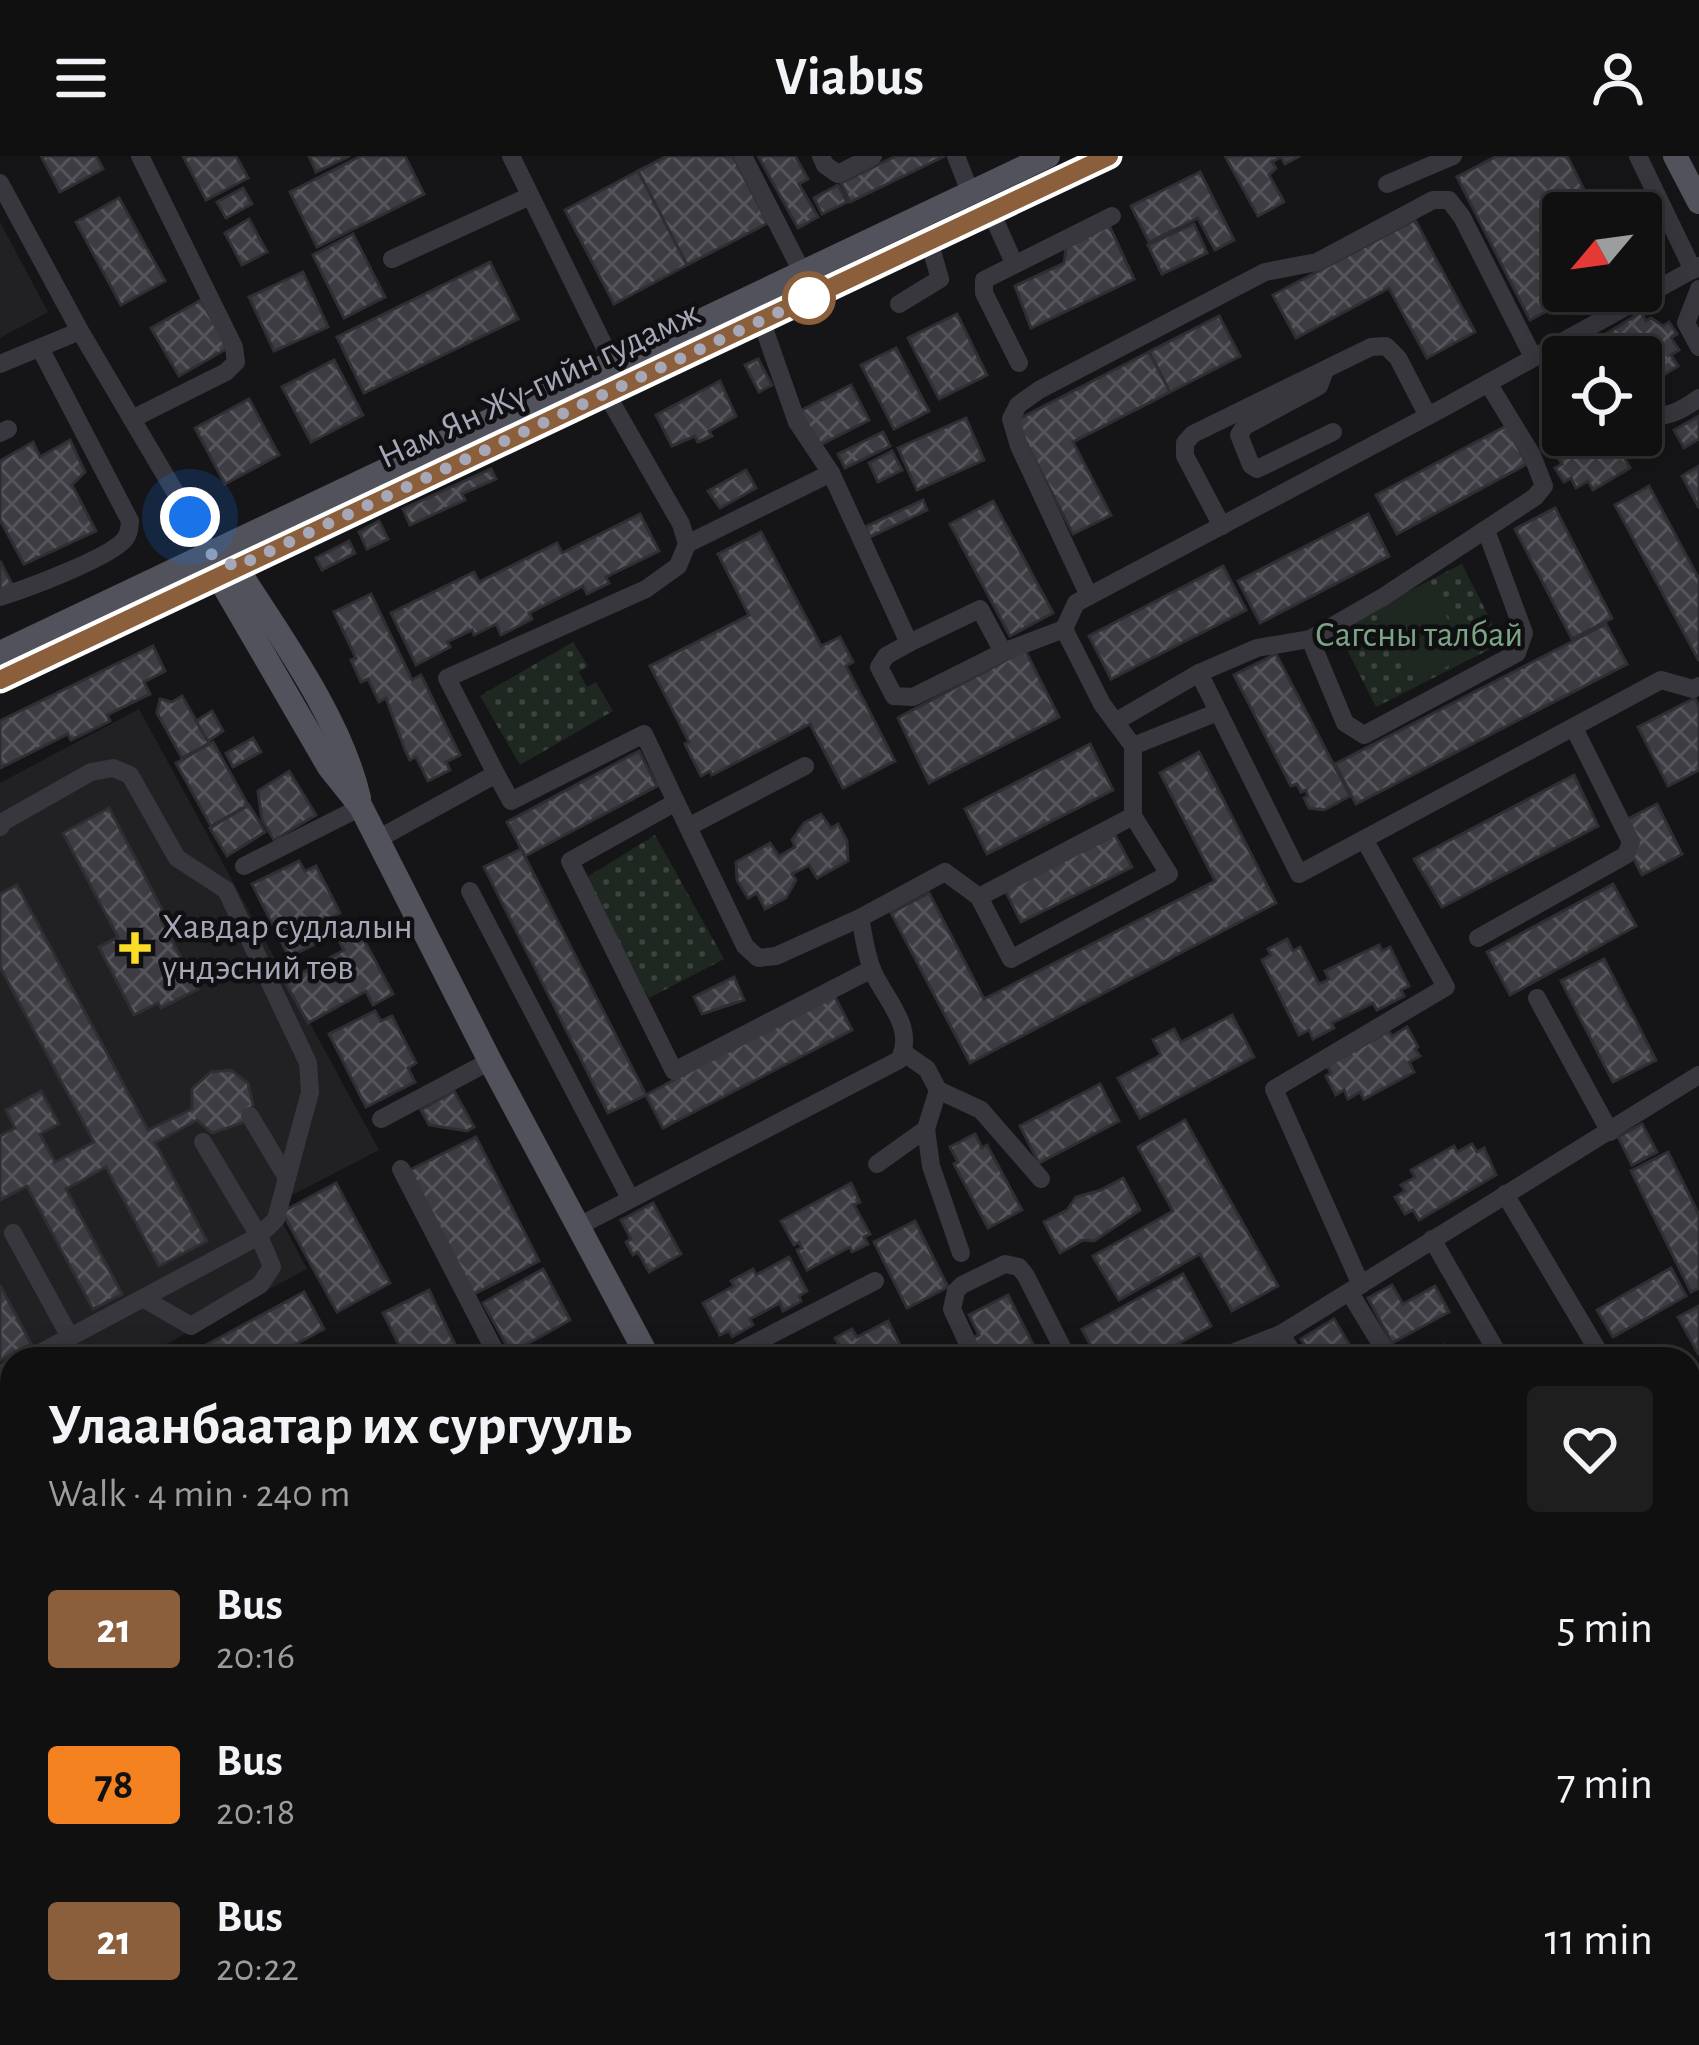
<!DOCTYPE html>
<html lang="en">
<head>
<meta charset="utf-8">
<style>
	body { margin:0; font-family:"Alegreya Sans",sans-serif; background:#1e1e1f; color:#f1f3f6; height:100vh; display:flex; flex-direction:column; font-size:45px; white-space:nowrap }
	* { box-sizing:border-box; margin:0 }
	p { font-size:39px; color:#9c9d9f }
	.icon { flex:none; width:66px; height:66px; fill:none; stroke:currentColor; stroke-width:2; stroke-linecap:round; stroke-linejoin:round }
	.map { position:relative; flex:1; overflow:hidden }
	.sheet { position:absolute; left:0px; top:1191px; width:1701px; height:699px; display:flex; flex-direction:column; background:#101011; border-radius:36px 36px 0 0; box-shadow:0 6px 30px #0003,0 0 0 3px #303031 }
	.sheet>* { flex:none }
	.badge { padding:0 24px; border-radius:9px; font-size:42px; line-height:78px }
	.needle { width:78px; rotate:241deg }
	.buttons { position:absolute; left:1542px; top:36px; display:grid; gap:24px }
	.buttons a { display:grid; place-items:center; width:120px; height:120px; border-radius:12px; background:#101011; box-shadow:0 6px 30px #0003,0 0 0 3px #303031; font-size:60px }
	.you { position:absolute; width:60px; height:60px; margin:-30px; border:9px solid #fff; border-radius:50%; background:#1a73e8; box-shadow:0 0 0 18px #1a73e833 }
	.map>.badge { position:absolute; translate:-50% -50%; box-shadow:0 0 0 6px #fff }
	.round { display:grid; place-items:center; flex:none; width:126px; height:126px; border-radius:12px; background:#1e1e1f }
	.summary { display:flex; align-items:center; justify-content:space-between; height:204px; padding:0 48px }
	h1 { font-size:57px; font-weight:700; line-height:90px }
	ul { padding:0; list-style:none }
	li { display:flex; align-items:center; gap:36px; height:156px; padding:0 48px }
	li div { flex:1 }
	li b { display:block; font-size:45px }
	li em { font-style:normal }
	li .badge { min-width:132px; font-weight:700; text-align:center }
	header { display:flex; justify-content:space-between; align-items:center; height:156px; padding:0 48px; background:#101011; font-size:54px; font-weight:700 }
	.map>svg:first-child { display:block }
</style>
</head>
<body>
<header><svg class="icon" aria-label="menu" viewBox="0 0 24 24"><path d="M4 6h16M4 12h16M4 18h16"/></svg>Viabus<svg class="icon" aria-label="person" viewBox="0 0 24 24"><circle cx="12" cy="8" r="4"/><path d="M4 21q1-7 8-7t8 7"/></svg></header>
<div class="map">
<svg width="1699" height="1889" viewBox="0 0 1699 1889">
	<defs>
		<pattern id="green-dots" width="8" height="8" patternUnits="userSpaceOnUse" patternTransform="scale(3)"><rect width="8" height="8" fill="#1f2721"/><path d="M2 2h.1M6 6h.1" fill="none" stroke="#3d443f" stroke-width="1.8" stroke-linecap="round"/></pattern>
		<pattern id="building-cross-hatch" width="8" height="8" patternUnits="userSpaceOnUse" patternTransform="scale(3)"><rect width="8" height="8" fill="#3c3c42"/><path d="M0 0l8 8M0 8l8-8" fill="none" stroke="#55555b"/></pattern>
	</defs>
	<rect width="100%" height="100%" fill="#151517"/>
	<!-- built -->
	<g fill="#212124">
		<polygon points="0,66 48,156 0,182"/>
		<polygon points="139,553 379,994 273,1049 307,1113 138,1203 12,1203 12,1270 0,1277 0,627"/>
	</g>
	<!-- green -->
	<g fill="url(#green-dots)">
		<polygon points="1462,408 1502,487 1376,551 1336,472"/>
		<polygon points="573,486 588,510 579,516 587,531 596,526 613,555 520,609 480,540"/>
		<polygon points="655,679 724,803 649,842 584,723"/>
	</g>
	<!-- pitch -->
	<polygon fill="#1f2721" points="1429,427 1467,500 1421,524 1383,451"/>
	<!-- building -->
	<g fill="url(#building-cross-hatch)" stroke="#2f2f33" stroke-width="3">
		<polygon points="41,0 96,0 103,13 60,36"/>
		<polygon points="183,0 236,0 248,22 206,44"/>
		<polygon points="309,0 350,0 316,16"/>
		<polygon points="361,0 405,0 424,38 317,91 290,36"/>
		<polygon points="667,0 733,0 768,67 687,109 638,15"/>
		<polygon points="758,0 795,0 808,23 799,28 818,61 798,72"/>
		<polygon points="896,0 945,0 850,46 841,27"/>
		<polygon points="1225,0 1300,0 1285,8 1281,1 1272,6 1276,12 1269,19 1284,46 1258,60"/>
		<polygon points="1497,0 1567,0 1596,57 1563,57 1563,135 1585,135 1530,164 1457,21"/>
		<polygon points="638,15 687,109 614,148 565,54"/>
		<polygon points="1200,16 1234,84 1215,94 1198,62 1149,86 1131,50"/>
		<polygon points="838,29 847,46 822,58 814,42"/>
		<polygon points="243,32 252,48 226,62 217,46"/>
		<polygon points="119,42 165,125 121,149 76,66"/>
		<polygon points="249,63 267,96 242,109 225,77"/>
		<polygon points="1415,64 1475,176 1427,202 1389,132 1296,182 1273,139"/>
		<polygon points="1194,68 1207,97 1162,118 1148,89"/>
		<polygon points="1109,69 1134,123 1031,172 1015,130 1064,107 1066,92"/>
		<polygon points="353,78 385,141 344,162 313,99"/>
		<polygon points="490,106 518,163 364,237 337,181"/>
		<polygon points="303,116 328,171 274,195 249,141"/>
		<polygon points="201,144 228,192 179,220 151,172"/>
		<polygon points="1641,156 1646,165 1651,162 1663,170 1669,166 1677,178 1671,182 1679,194 1671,199 1678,210 1641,233 1641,201 1599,201 1596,196 1604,192 1598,183"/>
		<polygon points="957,158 987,219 939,243 908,182"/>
		<polygon points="1219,160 1240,200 1170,236 1149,196"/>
		<polygon points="896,192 929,255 894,273 861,209"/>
		<polygon points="1149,196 1170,236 1073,286 1111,359 1073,378 1015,265"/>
		<polygon points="758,203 772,229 759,236 745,209"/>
		<polygon points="334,204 363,259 311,286 282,231"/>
		<polygon points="720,225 736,260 709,275 712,280 698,286 695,280 672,290 656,259"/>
		<polygon points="851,229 869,264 818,290 800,255"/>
		<polygon points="249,243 279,299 225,328 195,272"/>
		<polygon points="1699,260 1699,283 1684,292 1674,274"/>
		<polygon points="966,262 984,304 917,334 898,292"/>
		<polygon points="1506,270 1527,308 1397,378 1376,339"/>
		<polygon points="883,276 890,290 845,312 838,298"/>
		<polygon points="1566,279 1635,279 1637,282 1631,286 1636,294 1624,301 1630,312 1593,334 1588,325 1576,332 1571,322 1564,326 1555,312 1562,308 1555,297 1564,291 1559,283"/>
		<polygon points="70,284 85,316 72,329 96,375 24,408 0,364 0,305 33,286 40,301"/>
		<polygon points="892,295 902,314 878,326 869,307"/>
		<polygon points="1699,310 1699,352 1682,320"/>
		<polygon points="491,313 496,323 462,338 465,344 410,369 403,353"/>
		<polygon points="746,314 756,332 720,352 708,335"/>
		<polygon points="1649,330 1699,423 1699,505 1615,349"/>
		<polygon points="923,344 927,354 870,381 865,371"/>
		<polygon points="993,345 1053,457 1010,480 950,368"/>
		<polygon points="1555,352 1612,462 1572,483 1515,373"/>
		<polygon points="640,358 659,395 606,421 609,427 587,438 583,430 529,457 532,463 501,479 496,468 474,479 472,474 447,486 450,491 416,509 391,457 474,416 479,426 557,387 562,397"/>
		<polygon points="1368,358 1389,400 1260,467 1238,425"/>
		<polygon points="379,365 388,383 367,393 359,376"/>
		<polygon points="761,376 821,490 840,481 853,506 846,510 895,605 843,632 810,568 712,619 710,615 701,620 685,588 689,586 650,510 749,459 718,398"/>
		<polygon points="349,385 355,397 322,414 316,402"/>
		<polygon points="0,405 14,432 0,438"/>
		<polygon points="1223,410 1246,454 1111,523 1089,480"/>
		<polygon points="371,438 412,524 421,519 460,599 446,606 450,614 428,625 416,601 410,604 405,594 386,542 379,546 368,523 361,526 351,504 356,502 334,456"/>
		<polygon points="1606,468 1627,508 1356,648 1335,608"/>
		<polygon points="153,490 165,515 144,526 150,538 107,559 110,565 71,584 68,578 0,612 0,565"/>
		<polygon points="1025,494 1059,561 929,627 898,562"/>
		<polygon points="1276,498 1350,640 1324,654 1309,652 1304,642 1308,640 1306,634 1301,636 1297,628 1291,630 1234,519"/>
		<polygon points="182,540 209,587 182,602 157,557 160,543 172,546"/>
		<polygon points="1695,542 1699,551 1699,614 1668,630 1638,571"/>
		<polygon points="212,555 223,575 208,585 196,565"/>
		<polygon points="253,582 261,596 233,611 226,597"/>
		<polygon points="213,586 248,649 211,670 176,607"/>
		<polygon points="1090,588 1113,634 987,698 965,653"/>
		<polygon points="639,595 657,630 525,700 507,666"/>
		<polygon points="1199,596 1276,747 970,907 891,757 929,737 984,843 1215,725 1160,617"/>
		<polygon points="289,615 316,659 274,684 262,664 258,635"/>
		<polygon points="1574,619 1598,670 1442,751 1414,703"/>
		<polygon points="1657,648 1682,698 1642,719 1616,669"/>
		<polygon points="249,649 265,676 227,700 210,672"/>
		<polygon points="109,652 166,761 161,764 198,833 161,852 158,847 134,859 99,791 118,781 63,677"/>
		<polygon points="821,658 831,672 838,668 847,685 848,705 817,722 809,709 792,718 796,724 786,742 765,753 757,737 748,742 737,724 736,706 770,687 779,700 795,691 792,684 804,667"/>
		<polygon points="1115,679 1132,711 1021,766 1005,734"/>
		<polygon points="521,693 646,939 608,957 484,711"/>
		<polygon points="299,705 305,715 316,710 340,757 331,762 339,776 289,801 252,728"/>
		<polygon points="1613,728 1636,770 1510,839 1487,796"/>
		<polygon points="17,729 148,974 192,953 192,933 211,916 231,914 248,927 253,949 242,967 212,977 197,964 155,987 207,1085 159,1110 106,1011 66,1033 122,1138 93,1153 27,1030 0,1044 0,980 15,972 6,954 41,935 59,968 40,978 55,1006 94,986 0,811 0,738"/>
		<polygon points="357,771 393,838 373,849 366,835 308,867 285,826 344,794 337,781"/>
		<polygon points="1287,783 1293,795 1300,791 1319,828 1329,823 1325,815 1379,789 1382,795 1390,791 1409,830 1401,834 1404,840 1377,854 1373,847 1332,867 1334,872 1313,883 1309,874 1299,879 1262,804 1271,799 1268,793"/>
		<polygon points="1604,803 1656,904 1613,926 1561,825"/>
		<polygon points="734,821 744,844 702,858 694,841"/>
		<polygon points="833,837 852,874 663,972 646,939"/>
		<polygon points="375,855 381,865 392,860 416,907 408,912 415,926 366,951 329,878"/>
		<polygon points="1232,859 1254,901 1140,962 1118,922 1161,899 1153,884 1174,873 1181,886"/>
		<polygon points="1407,871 1418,891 1415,893 1420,900 1409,906 1414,916 1364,943 1360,936 1348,943 1344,934 1336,939 1326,920 1331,917 1327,910 1389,875 1392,880"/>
		<polygon points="1100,928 1119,965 1039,1007 1020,970"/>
		<polygon points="454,935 474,971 467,975 429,969 421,954"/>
		<polygon points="1185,964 1278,1130 1232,1155 1200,1098 1119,1144 1093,1100 1173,1055 1138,991"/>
		<polygon points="1642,968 1657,996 1632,1009 1618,981"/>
		<polygon points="975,978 982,992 987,989 1022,1054 988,1072 954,1008 958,1006 950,991"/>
		<polygon points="476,981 539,1105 472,1139 408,1015"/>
		<polygon points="1472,988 1477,996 1484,992 1496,1019 1419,1064 1413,1054 1405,1058 1395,1041 1405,1035 1401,1029 1415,1021 1411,1014 1454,990 1457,996"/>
		<polygon points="1668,996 1699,1059 1699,1132 1691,1136 1631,1015"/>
		<polygon points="1123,1022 1140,1054 1094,1085 1083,1084 1060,1097 1044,1066 1067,1054 1076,1041 1101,1034"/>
		<polygon points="336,1027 390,1127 337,1156 282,1056"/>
		<polygon points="851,1027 860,1046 854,1049 870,1078 864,1081 868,1088 852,1096 850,1091 807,1114 797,1094 802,1092 799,1086 794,1089 781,1065"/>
		<polygon points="653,1047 681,1098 649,1116 638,1096 633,1099 626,1086 631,1083 621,1064"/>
		<polygon points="915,1065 948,1131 907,1152 874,1086"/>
		<polygon points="789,1101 807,1135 799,1140 801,1145 783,1155 780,1147 750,1163 753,1169 732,1181 729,1175 720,1179 703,1147 734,1130 731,1125 753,1113 756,1119"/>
		<polygon points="1671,1112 1686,1140 1613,1181 1597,1154"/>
		<polygon points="543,1113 570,1164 511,1197 483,1147"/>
		<polygon points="1183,1118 1211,1170 1150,1203 1098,1203 1082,1173"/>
		<polygon points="0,1129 31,1188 1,1204 0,1202"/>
		<polygon points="1392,1129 1403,1148 1435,1130 1449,1156 1392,1187 1368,1142"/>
		<polygon points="429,1134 462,1203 406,1203 383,1157"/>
		<polygon points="304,1136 324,1173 268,1203 180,1203"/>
		<polygon points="1008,1139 1035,1192 1013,1203 990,1203 985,1192 979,1196 972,1182 979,1179 969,1159"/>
		<polygon points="1699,1150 1699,1199 1678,1161"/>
		<polygon points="1334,1163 1358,1203 1313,1203 1301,1183"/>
		<polygon points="888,1165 904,1197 897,1200 899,1203 809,1203 839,1188 835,1182 852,1173 857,1181"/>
		<polygon points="1444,1189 1454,1203 1423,1203"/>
		<polygon points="1692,1238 1699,1250 1699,1290 1689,1296"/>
		<polygon points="2,1287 12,1307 12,1323 0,1328"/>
		<polygon points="1699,1343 1699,1379 1689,1384 1689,1349"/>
		<polygon points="1699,1429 1699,1477 1689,1457 1689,1434"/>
		<polygon points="12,1482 12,1538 0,1515 0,1488"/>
		<polygon points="12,1709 12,1753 0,1761 0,1717"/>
		<polygon points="1699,1729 1699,1795 1697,1796 1689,1795 1689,1735"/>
		<polygon points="0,1813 12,1832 12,1878 42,1878 49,1889 5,1889 0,1881"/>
		<polygon points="220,1878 262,1878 269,1889 227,1889"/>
		<polygon points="342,1878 397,1878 403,1889 348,1889"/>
		<polygon points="844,1878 885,1878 897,1889 826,1889"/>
		<polygon points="1200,1878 1204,1887 1214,1880 1219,1889 1193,1889 1190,1883"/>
		<polygon points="1248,1878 1280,1878 1286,1889 1254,1889"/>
		<polygon points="1569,1878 1669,1878 1674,1889 1555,1889 1554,1886"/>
	</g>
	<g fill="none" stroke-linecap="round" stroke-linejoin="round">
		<!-- minor -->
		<g stroke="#38373e" stroke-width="18">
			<polyline points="511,0 613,208"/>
			<polyline points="743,0 802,116"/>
			<polyline points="821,0 825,9 838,18 873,0"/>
			<polyline points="956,0 970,36"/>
			<polyline points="1638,0 1693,114"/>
			<polyline points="0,27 80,175 211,397"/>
			<polyline points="1387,28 1453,0"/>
			<polyline points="991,56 1014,107"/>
			<polyline points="392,103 530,40"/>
			<polyline points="1699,133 1686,167 1699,191"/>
			<polyline points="899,148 940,123 929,85"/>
			<polyline points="761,164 797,266 831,317 909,487 980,453 1003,496 1064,473"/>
			<polyline points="1019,207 984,137 984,124 1112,60"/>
			<polyline points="0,208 80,175"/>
			<polyline points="1325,214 1319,230 1245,270 1239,279 1251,309 1257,313 1333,276"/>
			<path d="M1641,259c23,5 40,-4 58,-17"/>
			<polyline points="132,263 226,216 236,206 234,191 140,0"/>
			<polyline points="0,277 8,273"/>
			<polyline points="1222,370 1185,300 1185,287 1193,278 1371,191 1386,190 1398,202 1428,260"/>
			<polyline points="687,388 831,317"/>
			<polyline points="1089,440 1019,290 1011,263 1018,249 1039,234 1265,116 1317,106 1433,44 1449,44 1462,61 1533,201"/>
			<path d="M0,441c25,-8 110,-39 125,-58 5,-7 4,-10 5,-18l-90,-173"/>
			<polyline points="1310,483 1345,567 1364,579 1517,497 1524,477 1486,374"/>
			<polyline points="909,487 886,500 879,511 894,540 913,541 1003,496"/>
			<polyline points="1199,517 1257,492 1310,483 1383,441 1535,341 1544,330 1532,299 1488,227"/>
			<polyline points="1115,566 1199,517 1299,718 1661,524 1693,533 1699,530"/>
			<polyline points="1133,590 1218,556"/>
			<polyline points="496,618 511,645 644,578 676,646 570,705 674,915 872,813"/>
			<polyline points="676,646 745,790 758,802 776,800 860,762"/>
			<polyline points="0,671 3,666 91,616 113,612 130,619 177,702 226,734 308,907 310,936 276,1063 259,1080 203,986"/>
			<polyline points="688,671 805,610"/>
			<polyline points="378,683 496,618 447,522 646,433 678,410 687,388 681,368 606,237"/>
			<polyline points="244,710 361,651"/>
			<polyline points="470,735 630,1042"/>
			<polyline points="979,741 1133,660"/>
			<polyline points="1478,782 1626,699 1631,686 1574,572"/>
			<polyline points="1537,842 1610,976"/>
			<polyline points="904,897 927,913 938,934 926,973 931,1010 961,1097"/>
			<polyline points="938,934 981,954 1041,1023"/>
			<polyline points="250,960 287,1022"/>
			<polyline points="381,963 490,905"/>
			<polyline points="877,1008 926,973"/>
			<polyline points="401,1013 499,1203"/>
			<polyline points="1505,1038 1603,1203"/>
			<path d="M577,1071l322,-167c17,-31 -12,-59 -25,-86 -8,-17 -10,-38 -14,-56l85,-46 34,25 32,62 158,-85 -36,-58v-70l-31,-42 -38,-75 12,-26 369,-196 254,-141"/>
			<polyline points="13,1077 70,1181"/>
			<polyline points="1432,1083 1501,1203"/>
			<polyline points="1361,1129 1274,933 1446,831 1364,683"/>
			<polyline points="1350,1137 1390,1203"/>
			<polyline points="1281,1178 1296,1203"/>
			<polyline points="29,1203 259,1080 272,1111 260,1129 191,1170 146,1144"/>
			<polyline points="724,1203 875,1125"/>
			<polyline points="975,1203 952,1153 956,1135 962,1129 1005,1108 1019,1111 1026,1120 1068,1203"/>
			<polyline points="1217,1203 1281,1178 1699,919"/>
			<polyline points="0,1219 12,1212"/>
			<polyline points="1689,1334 1699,1328"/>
			<polyline points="1689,1526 1699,1520"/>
			<polyline points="0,1575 12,1597"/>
			<polyline points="1689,1839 1699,1857"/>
			<polyline points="184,1878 191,1889"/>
			<polyline points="320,1878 326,1889"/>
			<polyline points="511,1889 532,1878"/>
			<polyline points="734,1889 753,1878"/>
			<polyline points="755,1889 772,1878"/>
			<polyline points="1058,1889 1080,1878"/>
		</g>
		<!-- major -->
		<g stroke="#51525b" stroke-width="24">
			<polyline points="1675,0 1699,46"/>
			<path d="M224,405l12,6c44,69 105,152 123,231"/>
			<polyline points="214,406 218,420 329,611 361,651 490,905 649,1203"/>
			<polyline points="0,497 1048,0"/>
			<polyline points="0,524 1109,0"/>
			<polyline points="1002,1878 1007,1889"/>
		</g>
	</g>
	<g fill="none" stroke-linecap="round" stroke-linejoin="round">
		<defs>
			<polyline id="line" points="0,524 1109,0"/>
		</defs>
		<!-- line casing -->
		<use href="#line" stroke="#fff" stroke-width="27"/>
		<!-- line -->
		<use href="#line" stroke="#8b5e3c" stroke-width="18"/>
		<!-- walk -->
		<polyline stroke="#a6a8b8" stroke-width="12" stroke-dasharray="0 21.6" points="190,361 211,398 236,411 809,142"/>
	</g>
	<!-- markers -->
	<circle fill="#fff" stroke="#8b5e3c" stroke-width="6" cx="809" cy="142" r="24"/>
	<path fill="#fbdd28" stroke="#101012" stroke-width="4.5" d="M129 774h12v12h12v12h-12v12h-12v-12h-12v-12h12z"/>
	<g text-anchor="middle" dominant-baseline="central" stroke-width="9" stroke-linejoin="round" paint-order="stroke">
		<!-- street labels -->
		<g font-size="36" fill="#a6a8b8" stroke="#101012">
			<text transform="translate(539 229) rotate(-25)">Нам Ян Жү-гийн гудамж</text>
		</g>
		<!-- park labels -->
		<g font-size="36" fill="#7ca486" stroke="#101012">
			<text x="1419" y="479">Сагсны талбай</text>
		</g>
		<!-- poi labels -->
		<g font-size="36" fill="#a6a8b8" stroke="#101012" text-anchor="start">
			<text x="162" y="771">Хавдар судлалын<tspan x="162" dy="41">үндэсний төв</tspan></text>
		</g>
	</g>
</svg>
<div class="buttons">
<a><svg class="needle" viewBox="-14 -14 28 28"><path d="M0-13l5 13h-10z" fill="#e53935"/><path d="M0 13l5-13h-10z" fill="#9c9d9f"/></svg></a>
<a><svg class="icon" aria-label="locate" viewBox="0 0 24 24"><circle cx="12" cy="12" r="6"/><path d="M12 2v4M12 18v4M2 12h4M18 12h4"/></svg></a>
</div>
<div class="you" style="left:190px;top:361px"></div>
<section class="sheet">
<div class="summary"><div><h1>Улаанбаатар их сургууль</h1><p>Walk · 4 min · 240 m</p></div><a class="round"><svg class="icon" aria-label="heart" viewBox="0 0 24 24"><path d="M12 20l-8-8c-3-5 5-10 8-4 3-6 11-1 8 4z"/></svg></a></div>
<ul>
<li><span class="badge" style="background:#8b5e3c;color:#fff">21</span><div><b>Bus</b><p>20:16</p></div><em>5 min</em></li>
<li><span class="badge" style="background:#f58220;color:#111">78</span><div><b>Bus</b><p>20:18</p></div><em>7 min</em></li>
<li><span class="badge" style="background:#8b5e3c;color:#fff">21</span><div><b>Bus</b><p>20:22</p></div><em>11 min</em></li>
</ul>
</section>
</div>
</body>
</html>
